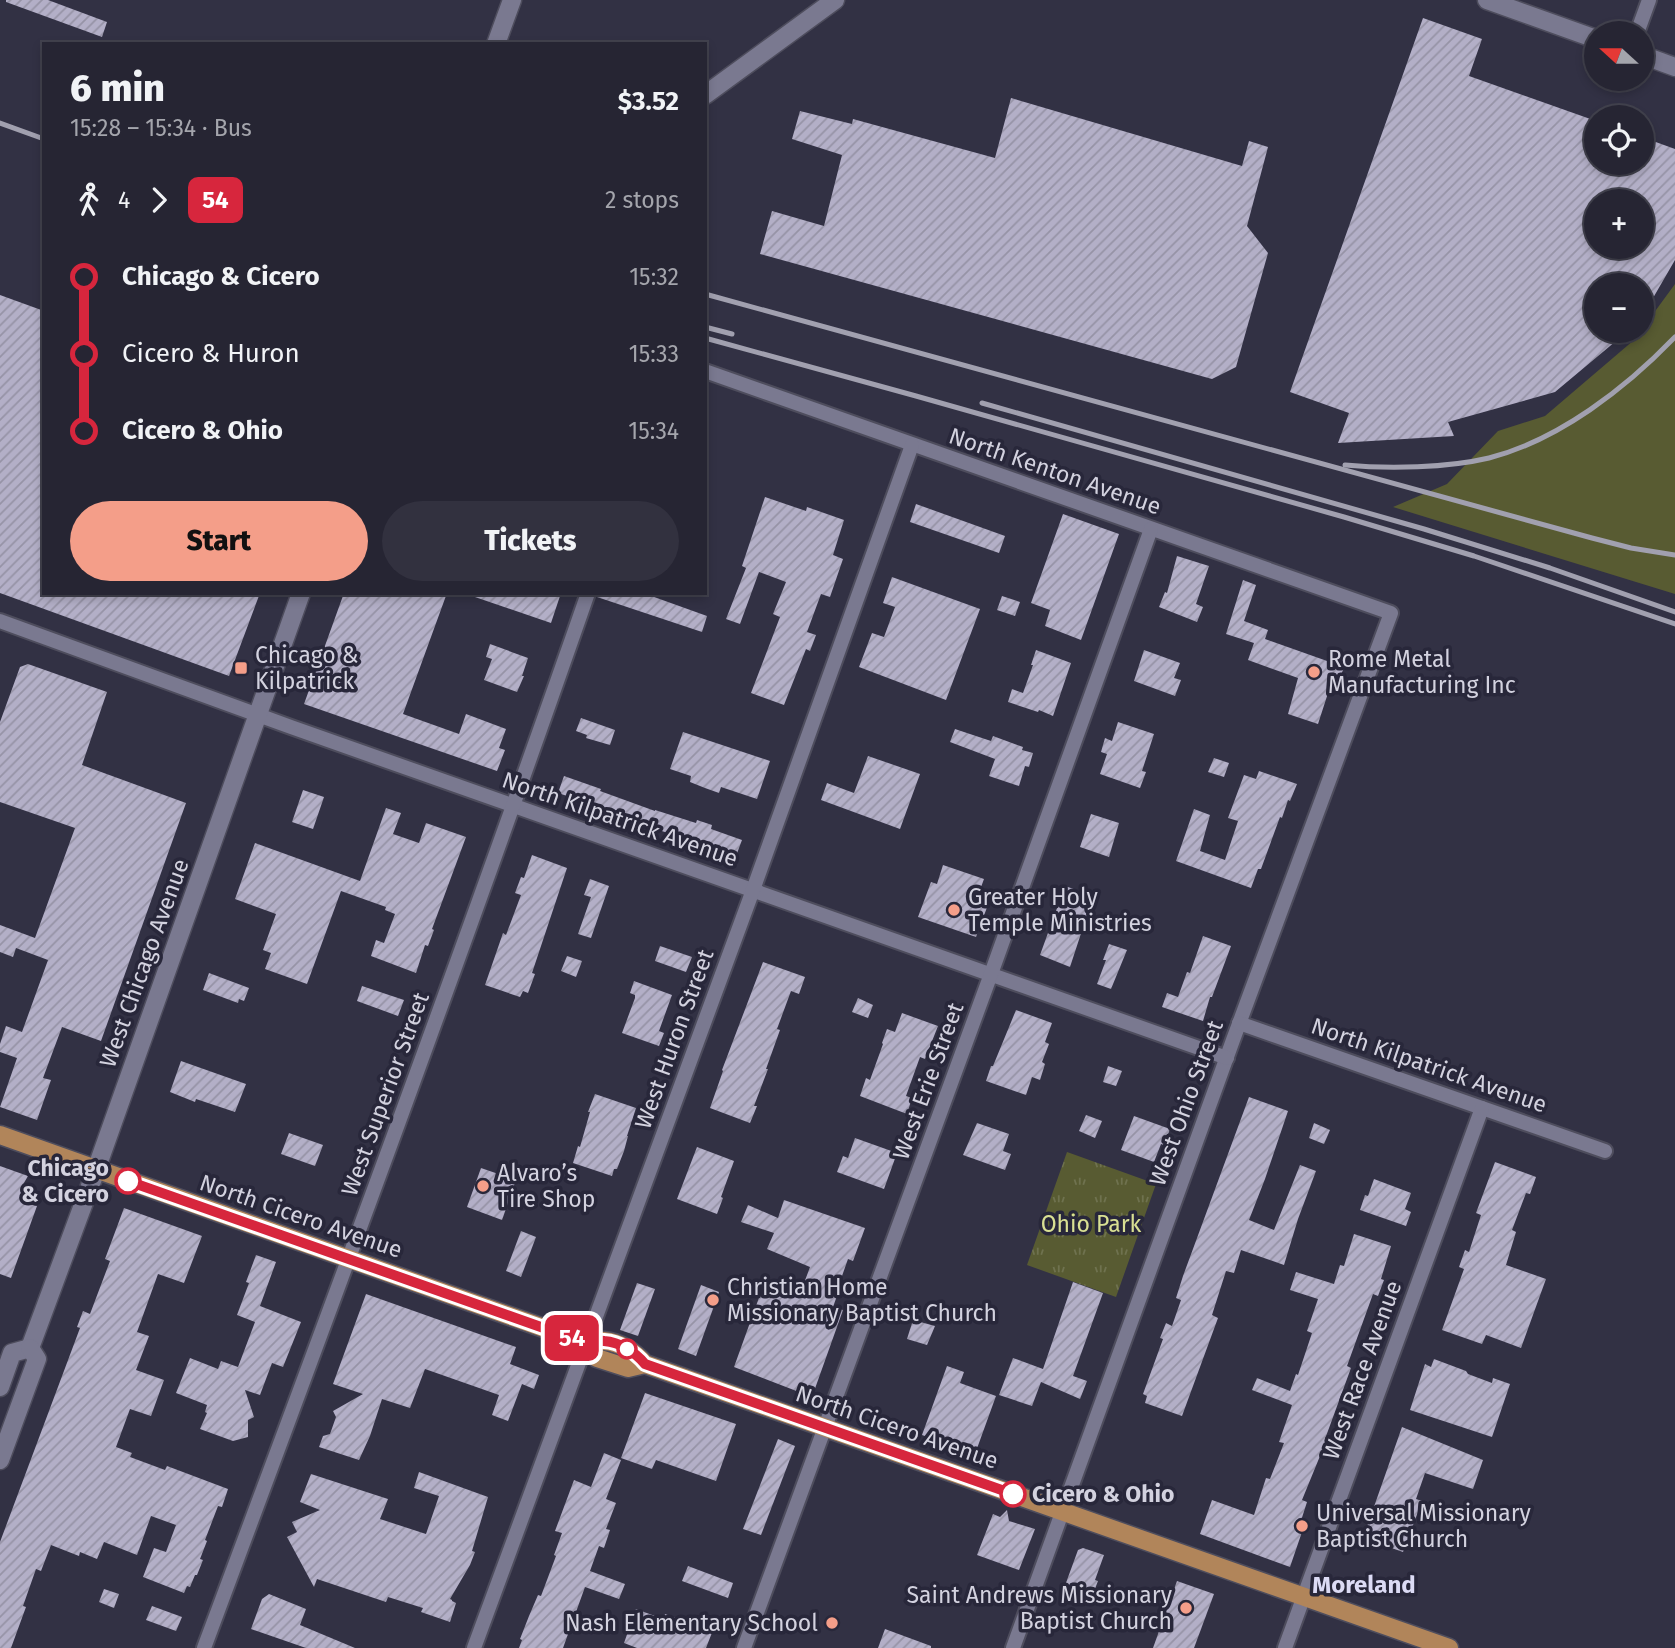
<!DOCTYPE html>
<html lang="en">
<head>
<meta charset="utf-8">
<style>
	body { margin:0; font-family:"Fira Sans",sans-serif; background:#32313f; color:#f1f3f6; height:100vh; display:flex; flex-direction:column; font-size:26px; white-space:nowrap }
	* { box-sizing:border-box; margin:0 }
	p { font-size:23px; color:#a4a5ac }
	.icon { flex:none; width:38px; height:38px; fill:none; stroke:currentColor; stroke-width:2; stroke-linecap:round; stroke-linejoin:round }
	.map { position:relative; flex:1; overflow:hidden }
	.sheet { position:absolute; left:42px; top:42px; width:665px; height:553px; display:flex; flex-direction:column; background:#262533; border-radius:0px; box-shadow:0 4px 10px #0003,0 0 0 2px #42424e }
	.sheet>* { flex:none }
	.badge { padding:0 14px; border-radius:10px; font-size:24px; line-height:46px }
	.needle { width:46px; rotate:291deg }
	.fabs { position:absolute; left:1584px; top:21px; display:grid; gap:14px }
	.fabs a { display:grid; place-items:center; width:70px; height:70px; border-radius:50%; background:#262533; box-shadow:0 4px 10px #0003,0 0 0 2px #42424e; font-size:35px }
	.map>.badge { position:absolute; translate:-50% -50%; box-shadow:0 0 0 4px #fff }
	.legs { display:flex; align-items:center; gap:10px; height:77px; padding:0 28px; font-size:23px }
	.legs p { margin-inline-start:auto }
	.headline { display:flex; align-items:center; justify-content:space-between; height:119px; padding:0 28px }
	h1 { font-size:38px; font-weight:800; line-height:52px }
	.cta { display:flex; gap:14px; margin-top:auto; padding:14px 28px }
	.cta a { flex:1; height:80px; border-radius:42px; background:#f49e89; color:#111; font-size:28px; font-weight:800; line-height:80px; text-align:center }
	.cta a+a { background:#32313f; color:#f1f3f6 }
	ul { padding:0 28px; list-style:none }
	li { display:flex; align-items:center; gap:24px; height:77px; font-size:26px }
	li i { display:grid; place-items:center; width:10px; height:100%; margin:0 9px; background:currentColor }
	li i::after { content:''; width:18px; height:18px; margin:-9px; border:5px solid; border-radius:50%; background:#262533 }
	li p { margin-inline-start:auto }
	li:first-child i { background:linear-gradient(#0000 50%,currentColor 0) }
	li:last-child i { background:linear-gradient(currentColor 50%,#0000 0) }
	.map>svg:first-child { display:block }
</style>
</head>
<body>
<div class="map">
<svg width="1675" height="1648" viewBox="0 0 1675 1648">
	<defs>
		<pattern id="park-tufts" width="24" height="20" patternUnits="userSpaceOnUse" patternTransform="scale(1.75)"><rect width="24" height="20" fill="#585b32"/><path d="M3 7l-1-3M5 7V3M7 7l1-3M15 17l-1-3M17 17v-4M19 17l1-3" fill="none" stroke="#6f724f"/></pattern>
		<pattern id="building-hatch" width="6" height="6" patternUnits="userSpaceOnUse" patternTransform="scale(1.75)"><rect width="6" height="6" fill="#b3afc7"/><path d="M-1 1l2-2M0 6l6-6M5 7l2-2" fill="none" stroke="#9693a6"/></pattern>
	</defs>
	<rect width="100%" height="100%" fill="#323144"/>
	<!-- grass -->
	<polygon fill="#585b32" points="1675,284 1675,594 1393,507 1447,484 1498,431 1545,416 1634,340"/>
	<!-- park -->
	<polygon fill="url(#park-tufts)" points="1067,1152 1156,1184 1116,1297 1027,1265"/>
	<!-- building -->
	<g fill="url(#building-hatch)" fill-rule="evenodd">
		<polygon points="6,0 48,0 107,22 102,37 6,2"/>
		<path d="M1423,18l59,21 -13,37 127,45v42h46v-26l33,12v111l-33,57v-32h-46v46h32l-73,61 -107,30 6,14 -116,7 11,-30 -59,-21zM1596,201h46v46h-46z"/>
		<polygon points="1011,98 1242,166 1249,141 1268,147 1247,226 1268,253 1236,367 1212,379 760,254 772,211 824,226 842,155 792,139 800,111 852,124 853,119 995,158"/>
		<polygon points="0,295 44,311 44,593 260,593 229,676 0,593"/>
		<polygon points="765,497 806,511 807,507 844,520 833,555 843,559 830,597 821,594 807,632 816,635 810,651 806,649 784,705 751,693 780,617 773,614 786,582 759,572 740,624 726,619 746,568 742,566"/>
		<polygon points="916,504 1005,536 999,553 910,522"/>
		<polygon points="1063,514 1119,534 1081,640 1045,626 1050,610 1031,603"/>
		<polygon points="1177,556 1209,566 1196,604 1203,607 1197,622 1159,607 1165,592 1167,593"/>
		<polygon points="892,577 980,609 946,700 859,667 872,633 884,637 895,607 883,603"/>
		<polygon points="1243,580 1256,585 1244,621 1268,630 1265,639 1344,667 1335,692 1329,690 1318,724 1288,714 1298,678 1248,660 1254,643 1226,634"/>
		<polygon points="344,593 447,593 403,714 459,734 466,714 506,729 499,748 505,750 497,771 304,704"/>
		<polygon points="473,593 561,593 551,623 472,596"/>
		<polygon points="597,593 643,593 707,616 702,632 597,597"/>
		<polygon points="1002,596 1020,602 1015,616 997,610"/>
		<polygon points="490,644 528,658 522,676 524,676 517,692 484,680 492,659 486,657"/>
		<polygon points="1036,650 1071,663 1053,716 1039,710 1038,712 1008,702 1012,689 1023,693 1033,665 1031,665"/>
		<polygon points="1144,650 1180,663 1174,678 1181,680 1175,696 1134,681"/>
		<polygon points="28,664 107,692 82,765 186,803 101,1041 62,1027 43,1078 51,1080 37,1120 0,1107 17,1058 0,1052 0,1044 6,1026 22,1032 48,960 16,948 13,957 0,952 0,925 35,938 75,828 0,802 0,722 20,667"/>
		<polygon points="581,718 615,730 610,745 586,738 587,735 576,731"/>
		<polygon points="1118,722 1154,734 1142,771 1146,772 1140,788 1100,774 1107,754 1101,752 1105,738 1112,741"/>
		<polygon points="955,729 991,741 993,736 1023,747 1022,750 1033,753 1029,767 1025,766 1019,786 989,776 995,759 950,742"/>
		<polygon points="683,732 770,761 757,799 721,787 719,793 705,788 690,782 691,776 670,769"/>
		<polygon points="868,756 920,774 900,829 821,800 827,783 854,793"/>
		<polygon points="1214,758 1229,763 1224,777 1208,772"/>
		<polygon points="1259,771 1297,784 1290,801 1288,800 1282,818 1280,817 1261,869 1258,869 1251,888 1176,861 1194,809 1210,815 1200,851 1225,860 1238,821 1228,818 1244,775 1256,779"/>
		<polygon points="564,776 601,789 600,791 655,811 655,810 696,823 697,820 712,825 711,829 742,840 736,856 635,822 615,815 616,812 558,793"/>
		<polygon points="303,790 324,797 313,829 292,822"/>
		<polygon points="386,808 401,813 393,834 419,843 426,823 466,837 432,929 434,930 428,946 425,945 416,973 371,956 376,940 384,943 395,914 385,910 386,907 341,891 307,984 265,969 271,953 263,950 276,914 235,899 255,843 360,881"/>
		<polygon points="1091,814 1119,823 1109,857 1080,847"/>
		<polygon points="532,855 567,868 532,973 535,974 528,993 523,991 520,997 485,985 503,933 506,935 521,895 515,893 521,877 524,878"/>
		<polygon points="943,865 984,879 977,898 989,902 976,937 918,917 931,882 937,884"/>
		<polygon points="590,879 609,886 591,938 578,934 591,897 584,895"/>
		<polygon points="1065,886 1088,894 1086,898 1092,900 1070,967 1040,955"/>
		<polygon points="1203,936 1231,946 1212,997 1210,997 1203,1021 1162,1007 1167,993 1178,997 1187,972 1190,973"/>
		<polygon points="1109,944 1127,950 1111,989 1097,984 1106,960 1103,960"/>
		<polygon points="660,946 692,957 686,972 655,961"/>
		<polygon points="567,956 582,961 576,977 561,971"/>
		<polygon points="763,962 805,977 799,994 791,991 777,1029 780,1030 766,1069 768,1069 754,1106 757,1106 750,1123 710,1108 723,1071 722,1070"/>
		<polygon points="209,973 249,988 244,1001 239,999 238,1003 203,990"/>
		<polygon points="634,981 672,995 659,1031 664,1033 659,1046 622,1033 635,998 635,995 630,993"/>
		<polygon points="362,986 404,1000 398,1016 357,1001"/>
		<polygon points="858,998 873,1005 868,1018 852,1012"/>
		<polygon points="1016,1010 1052,1023 1045,1042 1049,1044 1042,1062 1045,1064 1040,1080 1032,1077 1026,1095 986,1081 991,1066 993,1066"/>
		<polygon points="902,1013 938,1026 925,1059 920,1057 906,1096 912,1098 907,1114 860,1096 866,1078 870,1080 883,1044 882,1043 887,1029 895,1032"/>
		<polygon points="181,1061 246,1084 235,1112 196,1099 195,1102 170,1092"/>
		<polygon points="1108,1066 1122,1071 1116,1086 1103,1082"/>
		<polygon points="595,1094 636,1108 627,1136 628,1136 624,1151 617,1169 614,1169 612,1176 573,1163 578,1146 580,1147 590,1112 588,1112"/>
		<polygon points="1249,1097 1288,1111 1265,1179 1249,1220 1274,1230 1300,1165 1316,1171 1298,1219 1284,1265 1241,1250 1234,1273 1226,1271 1212,1315 1218,1318 1182,1416 1145,1403 1147,1396 1143,1394 1163,1339 1160,1338 1166,1323 1172,1326 1181,1300 1176,1298 1183,1276"/>
		<polygon points="1086,1115 1102,1121 1095,1138 1079,1131"/>
		<polygon points="1134,1116 1170,1129 1164,1145 1161,1144 1154,1162 1121,1150"/>
		<polygon points="977,1123 1009,1134 1003,1151 1011,1154 1005,1170 963,1155"/>
		<polygon points="1314,1123 1330,1130 1324,1144 1309,1138"/>
		<polygon points="289,1133 323,1145 315,1166 281,1154"/>
		<polygon points="855,1138 897,1153 884,1189 837,1172 843,1156 848,1158"/>
		<polygon points="697,1147 734,1161 721,1197 723,1198 717,1214 677,1199"/>
		<polygon points="1495,1162 1536,1177 1530,1194 1526,1193 1512,1230 1516,1232 1506,1265 1546,1279 1521,1348 1486,1335 1482,1344 1442,1330 1464,1269 1459,1267 1465,1250 1469,1252 1481,1215 1476,1213"/>
		<polygon points="0,1166 28,1176 21,1188 21,1196 29,1204 37,1206 11,1278 0,1274"/>
		<polygon points="481,1168 516,1180 502,1220 467,1207"/>
		<polygon points="1374,1179 1411,1193 1405,1209 1411,1212 1406,1226 1360,1210 1365,1195 1368,1196"/>
		<polygon points="784,1200 865,1228 853,1261 848,1259 836,1293 838,1293 833,1307 843,1310 812,1397 734,1367 765,1281 800,1294 810,1267 767,1249 774,1233 741,1222 748,1205 778,1218"/>
		<polygon points="124,1208 202,1236 184,1283 158,1274 137,1332 149,1336 136,1370 164,1380 151,1416 130,1409 116,1447 132,1453 130,1457 165,1470 167,1466 228,1489 222,1507 218,1506 205,1540 207,1541 200,1559 203,1560 197,1575 195,1575 190,1587 187,1586 184,1593 143,1577 154,1548 166,1552 176,1525 151,1516 137,1555 104,1542 97,1559 80,1552 79,1556 51,1545 41,1571 36,1569 23,1606 26,1607 11,1648 0,1648 0,1542 80,1328 77,1327 83,1311 90,1314 110,1261 105,1259"/>
		<polygon points="521,1231 536,1237 521,1277 506,1271"/>
		<polygon points="1354,1234 1391,1246 1381,1279 1384,1280 1378,1296 1373,1294 1347,1366 1351,1368 1325,1439 1328,1440 1322,1456 1320,1456 1302,1500 1307,1502 1299,1527 1303,1529 1290,1567 1200,1534 1212,1500 1254,1515 1266,1478 1270,1479 1284,1443 1279,1442 1292,1405 1252,1390 1257,1378 1290,1391 1296,1374 1298,1375 1312,1333 1307,1331 1318,1299 1290,1290 1296,1272 1334,1284 1340,1265 1344,1266"/>
		<polygon points="256,1255 276,1262 260,1306 301,1322 283,1367 272,1363 260,1395 245,1390 254,1417 248,1420 248,1437 233,1441 200,1429 207,1413 205,1412 207,1405 176,1393 190,1358 218,1369 221,1361 238,1367 255,1322 237,1315 249,1283 246,1282"/>
		<polygon points="1073,1282 1103,1293 1073,1376 1087,1381 1080,1399 1041,1382 1032,1406 999,1395 1013,1358 1043,1369"/>
		<polygon points="637,1283 655,1289 638,1336 620,1330"/>
		<polygon points="701,1285 719,1292 696,1356 678,1349"/>
		<polygon points="366,1294 516,1347 510,1364 539,1375 534,1389 522,1384 508,1421 492,1415 499,1395 425,1369 410,1408 382,1399 370,1436 359,1460 319,1447 323,1436 330,1434 336,1417 333,1411 363,1394 333,1384"/>
		<polygon points="913,1320 935,1326 927,1345 907,1339"/>
		<polygon points="1434,1359 1466,1371 1468,1374 1492,1383 1493,1378 1510,1384 1492,1437 1410,1410 1425,1364 1431,1367"/>
		<polygon points="947,1366 964,1372 960,1383 996,1396 975,1454 922,1435"/>
		<polygon points="645,1393 736,1424 716,1481 656,1460 652,1469 621,1458"/>
		<polygon points="1402,1427 1483,1460 1473,1489 1425,1473 1416,1499 1422,1501 1403,1552 1363,1538"/>
		<polygon points="778,1439 795,1446 761,1535 743,1529"/>
		<polygon points="604,1453 621,1460 606,1499 616,1503 606,1529 610,1530 604,1548 599,1546 590,1571 625,1584 619,1599 585,1587 563,1648 519,1648 522,1640 520,1639 529,1616 538,1595 541,1596 556,1556 554,1555 562,1533 555,1531 574,1480 591,1487"/>
		<polygon points="419,1472 488,1497 472,1551 475,1552 470,1565 450,1599 452,1600 452,1601 456,1603 450,1622 421,1612 423,1608 388,1597 386,1602 317,1579 314,1587 287,1537 297,1532 292,1522 320,1510 300,1502 311,1474 388,1499 380,1519 426,1534 439,1496 414,1488"/>
		<polygon points="1007,1510 1009,1521 1035,1529 1019,1570 977,1555 993,1514 1000,1517"/>
		<polygon points="1083,1548 1104,1555 1095,1580 1098,1581 1091,1599 1087,1597 1086,1599 1063,1591 1078,1550"/>
		<polygon points="688,1566 733,1583 728,1598 682,1581"/>
		<polygon points="1177,1581 1214,1594 1194,1648 1153,1648"/>
		<polygon points="104,1589 119,1594 114,1608 99,1602"/>
		<polygon points="269,1594 306,1609 300,1625 355,1648 306,1648 251,1629 262,1599"/>
		<polygon points="152,1606 182,1617 176,1631 146,1620"/>
		<polygon points="636,1609 663,1619 665,1614 690,1623 693,1622 698,1623 700,1627 713,1630 706,1648 637,1648 624,1643"/>
		<polygon points="885,1629 931,1646 931,1648 878,1648"/>
	</g>
	<g fill="none" stroke-linecap="round" stroke-linejoin="round">
		<defs>
			<g id="minor">
				<polyline points="1637,33 1649,0"/>
				<polyline points="705,371 1391,613 1233,1040 1013,1648"/>
				<polyline points="0,621 291,727 1227,1058"/>
				<polyline points="1239,1023 1605,1151"/>
				<path d="M204,1648c131,-351 261,-702 384,-1055"/>
				<polyline points="474,1648 753,890 912,445"/>
				<polyline points="744,1648 991,974 1151,529"/>
				<polyline points="1285,1648 1482,1108"/>
			</g>
			<g id="tertiary">
				<polyline points="1487,0 1596,39"/>
				<polyline points="1642,55 1675,67"/>
				<polyline points="705,95 835,0"/>
			</g>
			<g id="secondary">
				<polyline points="496,44 512,0"/>
				<polyline points="30,1348 96,1170 301,593"/>
				<polyline points="0,1387 12,1353 30,1348"/>
				<polyline points="0,1460 37,1359 30,1348"/>
			</g>
			<g id="primary">
				<path d="M0,1135l586,208c6,-1 13,-3 18,-2 16,1 31,12 41,23l804,284"/>
				<polyline points="586,1343 597,1358 628,1368 645,1364"/>
			</g>
		</defs>
		<!-- minor casing -->
		<use href="#minor" stroke="#4e4d5d" stroke-width="18"/>
		<!-- tertiary casing -->
		<use href="#tertiary" stroke="#4e4d5d" stroke-width="21"/>
		<!-- secondary casing -->
		<use href="#secondary" stroke="#4e4d5d" stroke-width="21"/>
		<!-- primary casing -->
		<use href="#primary" stroke="#4e4d5d" stroke-width="21"/>
		<!-- minor -->
		<use href="#minor" stroke="#7a7990" stroke-width="14"/>
		<!-- tertiary -->
		<use href="#tertiary" stroke="#7a7990" stroke-width="18"/>
		<!-- secondary -->
		<use href="#secondary" stroke="#7a7990" stroke-width="18"/>
		<!-- primary -->
		<use href="#primary" stroke="#b1855a" stroke-width="18"/>
		<!-- rail -->
		<g stroke="#a1a0af" stroke-width="5">
			<polyline points="0,123 44,139"/>
			<polyline points="705,294 1592,538 1631,548 1675,555"/>
			<polyline points="705,327 732,334"/>
			<polyline points="705,338 916,396 1344,517 1474,556 1675,624"/>
			<polyline points="982,403 1424,529 1550,568 1675,612"/>
			<path d="M1345,465c43,4 102,3 144,-7 70,-18 137,-70 186,-121"/>
		</g>
	</g>
	<g fill="none" stroke-linecap="round" stroke-linejoin="round">
		<defs>
			<path id="line-1" d="M128,1181l458,162c6,-1 13,-3 18,-2 16,1 31,11 41,23l368,130"/>
		</defs>
		<!-- line-1 casing -->
		<use href="#line-1" stroke="#fff" stroke-width="16"/>
		<!-- line-1 -->
		<use href="#line-1" stroke="#d7263d" stroke-width="10"/>
	</g>
	<!-- markers -->
	<g fill="#f49e89" stroke="#28273a" stroke-width="2.5">
		<rect x="234" y="661" width="14" height="14" rx="3.5"/>
		<circle cx="1314" cy="672" r="7"/>
		<circle cx="954" cy="910" r="7"/>
		<circle cx="483" cy="1186" r="7"/>
		<circle cx="713" cy="1300" r="7"/>
		<circle cx="1302" cy="1526" r="7"/>
		<circle cx="1186" cy="1608" r="7"/>
		<circle cx="832" cy="1623" r="7"/>
	</g>
	<g fill="#fff" stroke="#d7263d" stroke-width="3.5">
		<circle cx="128" cy="1181" r="12"/>
		<circle cx="627" cy="1349" r="9"/>
		<circle cx="1013" cy="1494" r="12"/>
	</g>
	<g text-anchor="middle" dominant-baseline="central" stroke-width="7" stroke-linejoin="round" paint-order="stroke">
		<!-- street labels -->
		<g font-size="23" fill="#d3d2df" stroke="#28273a">
			<text transform="translate(1055 471) rotate(19)">North Kenton Avenue</text>
			<text transform="translate(620 819) rotate(19)">North Kilpatrick Avenue</text>
			<text transform="translate(144 963) rotate(-70)">West Chicago Avenue</text>
			<text transform="translate(674 1039) rotate(-70)">West Huron Street</text>
			<text transform="translate(1429 1065) rotate(19)">North Kilpatrick Avenue</text>
			<text transform="translate(928 1081) rotate(-70)">West Erie Street</text>
			<text transform="translate(385 1094) rotate(-70)">West Superior Street</text>
			<text transform="translate(1186 1103) rotate(-70)">West Ohio Street</text>
			<text transform="translate(301 1216) rotate(19)">North Cicero Avenue</text>
			<text transform="translate(1362 1370) rotate(-70)">West Race Avenue</text>
			<text transform="translate(897 1427) rotate(19)">North Cicero Avenue</text>
		</g>
		<!-- poi labels -->
		<g font-size="23" fill="#d3d2df" stroke="#28273a" text-anchor="start">
			<text x="255" y="655">Chicago &amp;<tspan x="255" dy="26">Kilpatrick</tspan></text>
			<text x="1328" y="659">Rome Metal<tspan x="1328" dy="26">Manufacturing Inc</tspan></text>
			<text x="968" y="897">Greater Holy<tspan x="968" dy="26">Temple Ministries</tspan></text>
			<text x="497" y="1173">Alvaro’s<tspan x="497" dy="26">Tire Shop</tspan></text>
			<text x="727" y="1287">Christian Home<tspan x="727" dy="26">Missionary Baptist Church</tspan></text>
			<text x="1316" y="1513">Universal Missionary<tspan x="1316" dy="26">Baptist Church</tspan></text>
			<text x="1172" y="1595" text-anchor="end">Saint Andrews Missionary<tspan x="1172" dy="26">Baptist Church</tspan></text>
			<text x="818" y="1623" text-anchor="end">Nash Elementary School</text>
		</g>
		<!-- stop labels -->
		<g font-size="23" font-weight="bold" fill="#d3d2df" stroke="#28273a" text-anchor="end">
			<text x="109" y="1168">Chicago<tspan x="109" dy="26">&amp; Cicero</tspan></text>
			<text x="1032" y="1494" text-anchor="start">Cicero &amp; Ohio</text>
		</g>
		<!-- park labels -->
		<g font-size="23" fill="#d9e093" stroke="#28273a">
			<text x="1091" y="1224">Ohio Park</text>
		</g>
		<!-- neighbourhood labels -->
		<g font-size="24" font-weight="bold" fill="#dcdbf5" stroke="#28273a">
			<text x="1364" y="1585">Moreland</text>
		</g>
	</g>
</svg>
<div class="fabs">
<a><svg class="needle" viewBox="-14 -14 28 28"><path d="M0-13l5 13h-10z" fill="#e53935"/><path d="M0 13l5-13h-10z" fill="#a4a5ac"/></svg></a>
<a><svg class="icon" aria-label="locate" viewBox="0 0 24 24"><circle cx="12" cy="12" r="6"/><path d="M12 2v4M12 18v4M2 12h4M18 12h4"/></svg></a>
<a>+</a>
<a>−</a>
</div>
<b class="badge" style="left:572px;top:1338px;background:#d7263d;color:#fff">54</b>
<section class="sheet">
<div class="headline"><div><h1>6 min</h1><p>15:28 – 15:34 · Bus</p></div><b>$3.52</b></div>
<div class="legs"><svg class="icon" aria-label="walk" viewBox="0 0 24 24"><circle cx="13" cy="4" r="2"/><path d="M13 8l-2 6 4 7M11 14l-3 7M7 12l3-4h3l4 4"/></svg>4<svg class="icon" aria-label="forward" viewBox="0 0 24 24"><path d="M9 5l7 7-7 7"/></svg><b class="badge" style="background:#d7263d;color:#fff">54</b><p>2 stops</p></div>
<ul>
<li><i style="color:#d7263d"></i><b>Chicago &amp; Cicero</b><p>15:32</p></li>
<li><i style="color:#d7263d"></i><span>Cicero &amp; Huron</span><p>15:33</p></li>
<li><i style="color:#d7263d"></i><b>Cicero &amp; Ohio</b><p>15:34</p></li>
</ul>
<div class="cta"><a>Start</a><a>Tickets</a></div>
</section>
</div>
</body>
</html>
